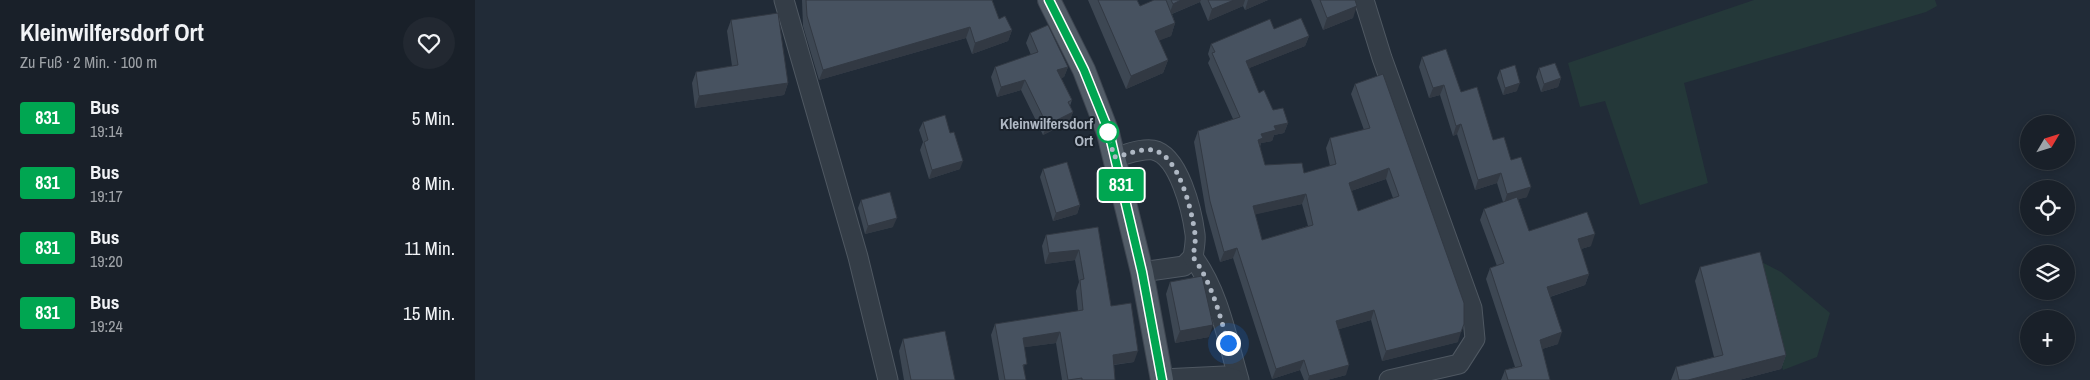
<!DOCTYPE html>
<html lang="de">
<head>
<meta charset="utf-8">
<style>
	body { margin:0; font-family:"Archivo Narrow",sans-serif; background:#222831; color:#f1f3f6; height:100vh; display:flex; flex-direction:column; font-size:19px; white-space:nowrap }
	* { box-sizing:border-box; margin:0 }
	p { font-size:16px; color:#9fa3a8 }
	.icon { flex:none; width:28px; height:28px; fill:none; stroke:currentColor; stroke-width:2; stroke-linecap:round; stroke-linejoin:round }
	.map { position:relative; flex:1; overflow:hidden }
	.panel { display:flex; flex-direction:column; background:#192029; width:475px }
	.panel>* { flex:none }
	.badge { padding:0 10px; border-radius:4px; font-size:18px; line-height:32px }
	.needle { width:32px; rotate:52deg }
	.buttons { position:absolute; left:1545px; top:115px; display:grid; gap:10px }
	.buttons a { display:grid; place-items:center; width:55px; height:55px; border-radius:50%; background:#192029; box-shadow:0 2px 8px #0003,0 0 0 1px #373e46; font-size:25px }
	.you { position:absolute; width:25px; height:25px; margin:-12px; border:4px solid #fff; border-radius:50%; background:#1a73e8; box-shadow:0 0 0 8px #1a73e833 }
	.map>.badge { position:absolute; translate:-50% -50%; box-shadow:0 0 0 2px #fff }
	.round { display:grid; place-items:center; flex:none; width:52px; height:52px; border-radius:26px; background:#222831 }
	.head { display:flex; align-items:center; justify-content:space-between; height:85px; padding:0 20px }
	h1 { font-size:24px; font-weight:800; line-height:38px }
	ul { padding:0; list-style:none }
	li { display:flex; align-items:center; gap:15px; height:65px; padding:0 20px }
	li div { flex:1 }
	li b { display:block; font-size:19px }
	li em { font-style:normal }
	li .badge { min-width:55px; font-weight:700; text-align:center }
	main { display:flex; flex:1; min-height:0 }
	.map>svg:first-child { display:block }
</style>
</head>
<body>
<main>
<section class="panel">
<div class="head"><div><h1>Kleinwilfersdorf Ort</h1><p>Zu Fuß · 2 Min. · 100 m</p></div><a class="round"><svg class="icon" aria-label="heart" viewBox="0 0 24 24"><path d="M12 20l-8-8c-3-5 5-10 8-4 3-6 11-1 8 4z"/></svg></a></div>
<ul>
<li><span class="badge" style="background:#00a651;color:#fff">831</span><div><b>Bus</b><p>19:14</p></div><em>5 Min.</em></li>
<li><span class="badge" style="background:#00a651;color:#fff">831</span><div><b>Bus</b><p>19:17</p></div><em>8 Min.</em></li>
<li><span class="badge" style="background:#00a651;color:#fff">831</span><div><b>Bus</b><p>19:20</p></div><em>11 Min.</em></li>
<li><span class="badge" style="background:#00a651;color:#fff">831</span><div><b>Bus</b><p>19:24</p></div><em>15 Min.</em></li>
</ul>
</section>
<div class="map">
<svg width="1615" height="380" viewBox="0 0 1615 380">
	<rect width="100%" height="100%" fill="#212b37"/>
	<!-- green -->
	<g fill="#243839">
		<polygon points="1279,0 1460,0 1462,6 1451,12 1209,83 1233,183 1165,205 1130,101 1105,107 1093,63"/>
		<polygon points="1277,257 1306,272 1355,313 1342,357 1308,370"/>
	</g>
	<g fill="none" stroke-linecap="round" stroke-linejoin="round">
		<defs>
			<g id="minor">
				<polyline points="309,0 383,257 413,380"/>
				<polyline points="889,0 907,58 997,308 1000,339 984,364 914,380"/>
				<path d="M639,157c12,-2 27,-9 39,-7 26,5 39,61 42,84 1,7 -1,16 -2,23l-9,9 -42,6"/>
				<path d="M718,257c26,35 34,82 46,123"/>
				<polyline points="687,379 749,376 762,380"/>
			</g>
			<polyline id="major" points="574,0 609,70 633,133 667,272 687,380"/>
		</defs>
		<!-- minor casing -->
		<use href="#minor" stroke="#4f5862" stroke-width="21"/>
		<!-- major casing -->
		<use href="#major" stroke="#3e4651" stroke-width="24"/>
		<!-- minor -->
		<use href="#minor" stroke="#343d47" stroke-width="19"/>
		<!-- major -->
		<use href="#major" stroke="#525c67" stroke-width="22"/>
	</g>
	<!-- wall -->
	<g fill="#3d4753" fill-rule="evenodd">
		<polygon points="327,0 517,0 524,19 537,30 533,41 497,54 491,38 344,80 328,26"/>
		<polygon points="613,0 662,0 665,6 679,0 793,0 770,10 768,6 733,21 725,2 697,14 700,23 696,36 684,40 693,60 688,73 651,89"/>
		<polygon points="836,0 880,0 878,18 848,30"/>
		<polygon points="256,20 313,83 309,95 220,108 217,83 221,72 257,66 252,31"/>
		<path d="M799,29l35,7 -4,10 -56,22 10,25 14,17 15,13 -4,10 -10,2 -2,6 -11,2 -1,4 5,18 39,8 26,-7 -4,-18 4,-10 34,-8 -13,-36 4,-10 28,-10 75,268 -76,19 -11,-41 -32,9 7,46 -19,5h-23l-4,-10 -28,9 -39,-121 -13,4 -14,-50 -12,-70 4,-11 35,-12 -25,-56 2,-4 -2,-5 3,-10zM911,179l7,19 -35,13 -7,-20zM827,204l6,22 -46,14 -7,-26z"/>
		<polygon points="555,33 593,67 589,77 586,78 597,100 595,106 598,112 594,122 568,135 546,90 522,97 516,77 520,67 556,55 551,43"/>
		<polygon points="947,57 986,92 1018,140 1036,160 1052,197 1043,199 1054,231 1116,246 1106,249 1114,274 1110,285 1075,297 1083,344 1067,349 1075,380 1026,380 1030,370 1040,367 1011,279 1015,268 1022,266 1005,220 1009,209 1028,202 1022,183 1000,190 982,134 978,136 965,95 954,98 944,67"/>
		<polygon points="1064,68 1086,78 1083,87 1066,92 1061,77"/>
		<polygon points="1025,70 1042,91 1028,95 1022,78"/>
		<polygon points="448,122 485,169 454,179 445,150 448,142 444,130"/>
		<polygon points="568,169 605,205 602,214 578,221 565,177"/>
		<polygon points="386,200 418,227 390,234 383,208"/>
		<polygon points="623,227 636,306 659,362 639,365 640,380 587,380 581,343 550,347 549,371 551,380 524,380 516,335 520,324 603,311 601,291 604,282 600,260 570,264 567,246 571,235"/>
		<polygon points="1225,267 1311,355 1306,369 1264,380 1196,380 1201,367 1239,357 1220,281"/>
		<polygon points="695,282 734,337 700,343 691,294"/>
		<polygon points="428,339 480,380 429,380 424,351"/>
	</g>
	<!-- shaded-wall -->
	<g fill="#323943">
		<polygon points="706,0 726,0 725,2 694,15 698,4"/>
		<polygon points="759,0 770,0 768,6 733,21 737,9"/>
		<polygon points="773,0 793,0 770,10"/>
		<polygon points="882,6 878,18 848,30 852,18"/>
		<polygon points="700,23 696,36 676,44 680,31"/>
		<polygon points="495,27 491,38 344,80 348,70"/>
		<polygon points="537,30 533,41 497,54 500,43"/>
		<polygon points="834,36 830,46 767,71 771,61"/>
		<polygon points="693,60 688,73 651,89 656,76"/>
		<polygon points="593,67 589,77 579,81 582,70"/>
		<polygon points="1086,78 1083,87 1066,92 1069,84"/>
		<polygon points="550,80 546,90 522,97 526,87"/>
		<polygon points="313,83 309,95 220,108 224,96"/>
		<polygon points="1045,83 1042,91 1028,95 1030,88"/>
		<polygon points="969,85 965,95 954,98 958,88"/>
		<polygon points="598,112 594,122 568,135 572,125"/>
		<polygon points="813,123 809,133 799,135 797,141 786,143 784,149 779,150 786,134 799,126"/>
		<polygon points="986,124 982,134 978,136 981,126"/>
		<polygon points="488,161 485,169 454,179 457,170"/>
		<polygon points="914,168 911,179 870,193 874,183"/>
		<polygon points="1026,173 1022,183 1000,190 1003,180"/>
		<polygon points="1056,187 1052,197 1029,204 1032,194"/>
		<polygon points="831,194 827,204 774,216 778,206"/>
		<polygon points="605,205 602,214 578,221 581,213"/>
		<polygon points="422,218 418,227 390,234 393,226"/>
		<polygon points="1120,234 1116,246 1099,251 1103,239"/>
		<polygon points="762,248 758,258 745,262 749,252"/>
		<polygon points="604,250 600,260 570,264 574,253"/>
		<polygon points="1114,274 1110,285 1068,299 1072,287"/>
		<polygon points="899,310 896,320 858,331 861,321"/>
		<polygon points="738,325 734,337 700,343 705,331"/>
		<polygon points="585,332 581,343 544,348 548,338"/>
		<polygon points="986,332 983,342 907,361 911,351"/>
		<polygon points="1087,332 1083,344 1061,351 1065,340"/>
		<polygon points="663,351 659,362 634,365 638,355"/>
		<polygon points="1311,355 1306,369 1264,380 1213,380"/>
		<polygon points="829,360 825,370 797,379 801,369"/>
		<polygon points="874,365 871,375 852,380 833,380 834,376"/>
	</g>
	<!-- building -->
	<g fill="#475260" stroke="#323943" fill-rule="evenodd">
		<polygon points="331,0 517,0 524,19 530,16 537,30 500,43 495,27 348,70 332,16"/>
		<polygon points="623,0 662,0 665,6 679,0 691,0 700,23 680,31 693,60 656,76"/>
		<polygon points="696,0 706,0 698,4"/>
		<polygon points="733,0 759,0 737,9"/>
		<polygon points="845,0 880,0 882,6 852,18"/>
		<polygon points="303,13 313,83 224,96 221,72 263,65 256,20"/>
		<path d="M826,18l8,18 -63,25 13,32 5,-3 9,20 10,-2 5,15 -14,3 2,4 -15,4 2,4 -5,2 7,25 37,-2 2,10 32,-9 -6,-26 40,-10 -15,-44 28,-10 81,229v21l-3,8 -75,19 -12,-41 -38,11 13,44 -40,11 -5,-16 -28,9 -39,-121 -13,4 -14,-51 -12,-70 42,-14 -28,-64 3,-1 -4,-8 59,-25 4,10zM914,168l10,28 -41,15 -9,-28zM831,194l7,31 -51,15 -9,-34z"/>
		<polygon points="573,25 593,67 582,70 597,100 593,102 598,112 572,125 550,80 526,87 520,67 563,52 555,33"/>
		<polygon points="971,49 986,92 1002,87 1018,140 1029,137 1036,160 1046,157 1056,187 1032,194 1026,173 1003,180 986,124 981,126 969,85 958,88 947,57"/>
		<polygon points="1080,63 1086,78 1069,84 1064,68"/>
		<polygon points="1040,65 1045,83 1030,88 1025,70"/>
		<polygon points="470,115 475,133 479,132 488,161 457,170 449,142 453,140 448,122"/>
		<polygon points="592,162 605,205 581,213 568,169"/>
		<polygon points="415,192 422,218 393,226 386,200"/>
		<polygon points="1042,197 1054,231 1112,212 1120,234 1103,239 1114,274 1072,287 1087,332 1065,340 1075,380 1033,380 1030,370 1047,366 1015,268 1029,263 1009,209"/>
		<polygon points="623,227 636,306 656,303 663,351 638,355 640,380 607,380 607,378 593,380 585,332 548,338 552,364 548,365 551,380 530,380 520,324 608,310 605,280 609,279 604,250 574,253 571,235"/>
		<polygon points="1285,252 1311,355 1213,380 1204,380 1201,367 1248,355 1225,267"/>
		<polygon points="727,276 738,325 705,331 695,282"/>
		<polygon points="470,331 480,380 436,380 428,339"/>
	</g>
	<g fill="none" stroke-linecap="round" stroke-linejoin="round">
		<defs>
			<polyline id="line" points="574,0 609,70 634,132 667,272 687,380"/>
		</defs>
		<!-- line casing -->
		<use href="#line" stroke="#fff" stroke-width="11"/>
		<!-- line -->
		<use href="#line" stroke="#00a651" stroke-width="8"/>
		<!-- walk -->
		<path stroke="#afb8c4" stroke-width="5" stroke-dasharray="0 9" d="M633,132l6,25c12,-2 27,-9 39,-7 26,5 39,61 42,84 1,7 -1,16 -2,23 19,26 26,56 35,86"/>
	</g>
	<!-- markers -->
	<circle fill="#fff" stroke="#00a651" stroke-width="2.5" cx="633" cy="132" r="10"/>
	<g text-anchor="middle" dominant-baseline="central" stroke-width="4" stroke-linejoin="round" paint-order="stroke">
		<!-- stop labels -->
		<g font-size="15" font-weight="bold" fill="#afb8c4" stroke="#1a222c" text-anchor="end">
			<text x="618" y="123">Kleinwilfersdorf<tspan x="618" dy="17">Ort</tspan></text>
		</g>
	</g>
</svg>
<div class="buttons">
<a><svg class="needle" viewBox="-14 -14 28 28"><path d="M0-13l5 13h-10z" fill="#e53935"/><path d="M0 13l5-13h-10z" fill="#9fa3a8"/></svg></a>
<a><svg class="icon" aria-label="locate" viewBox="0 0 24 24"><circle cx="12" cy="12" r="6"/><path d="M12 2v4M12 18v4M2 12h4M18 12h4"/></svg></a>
<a><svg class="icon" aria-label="layers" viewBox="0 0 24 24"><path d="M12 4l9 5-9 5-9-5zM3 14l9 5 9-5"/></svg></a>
<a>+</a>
</div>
<div class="you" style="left:753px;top:343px"></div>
<b class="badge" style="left:646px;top:185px;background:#00a651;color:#fff">831</b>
</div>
</main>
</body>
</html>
